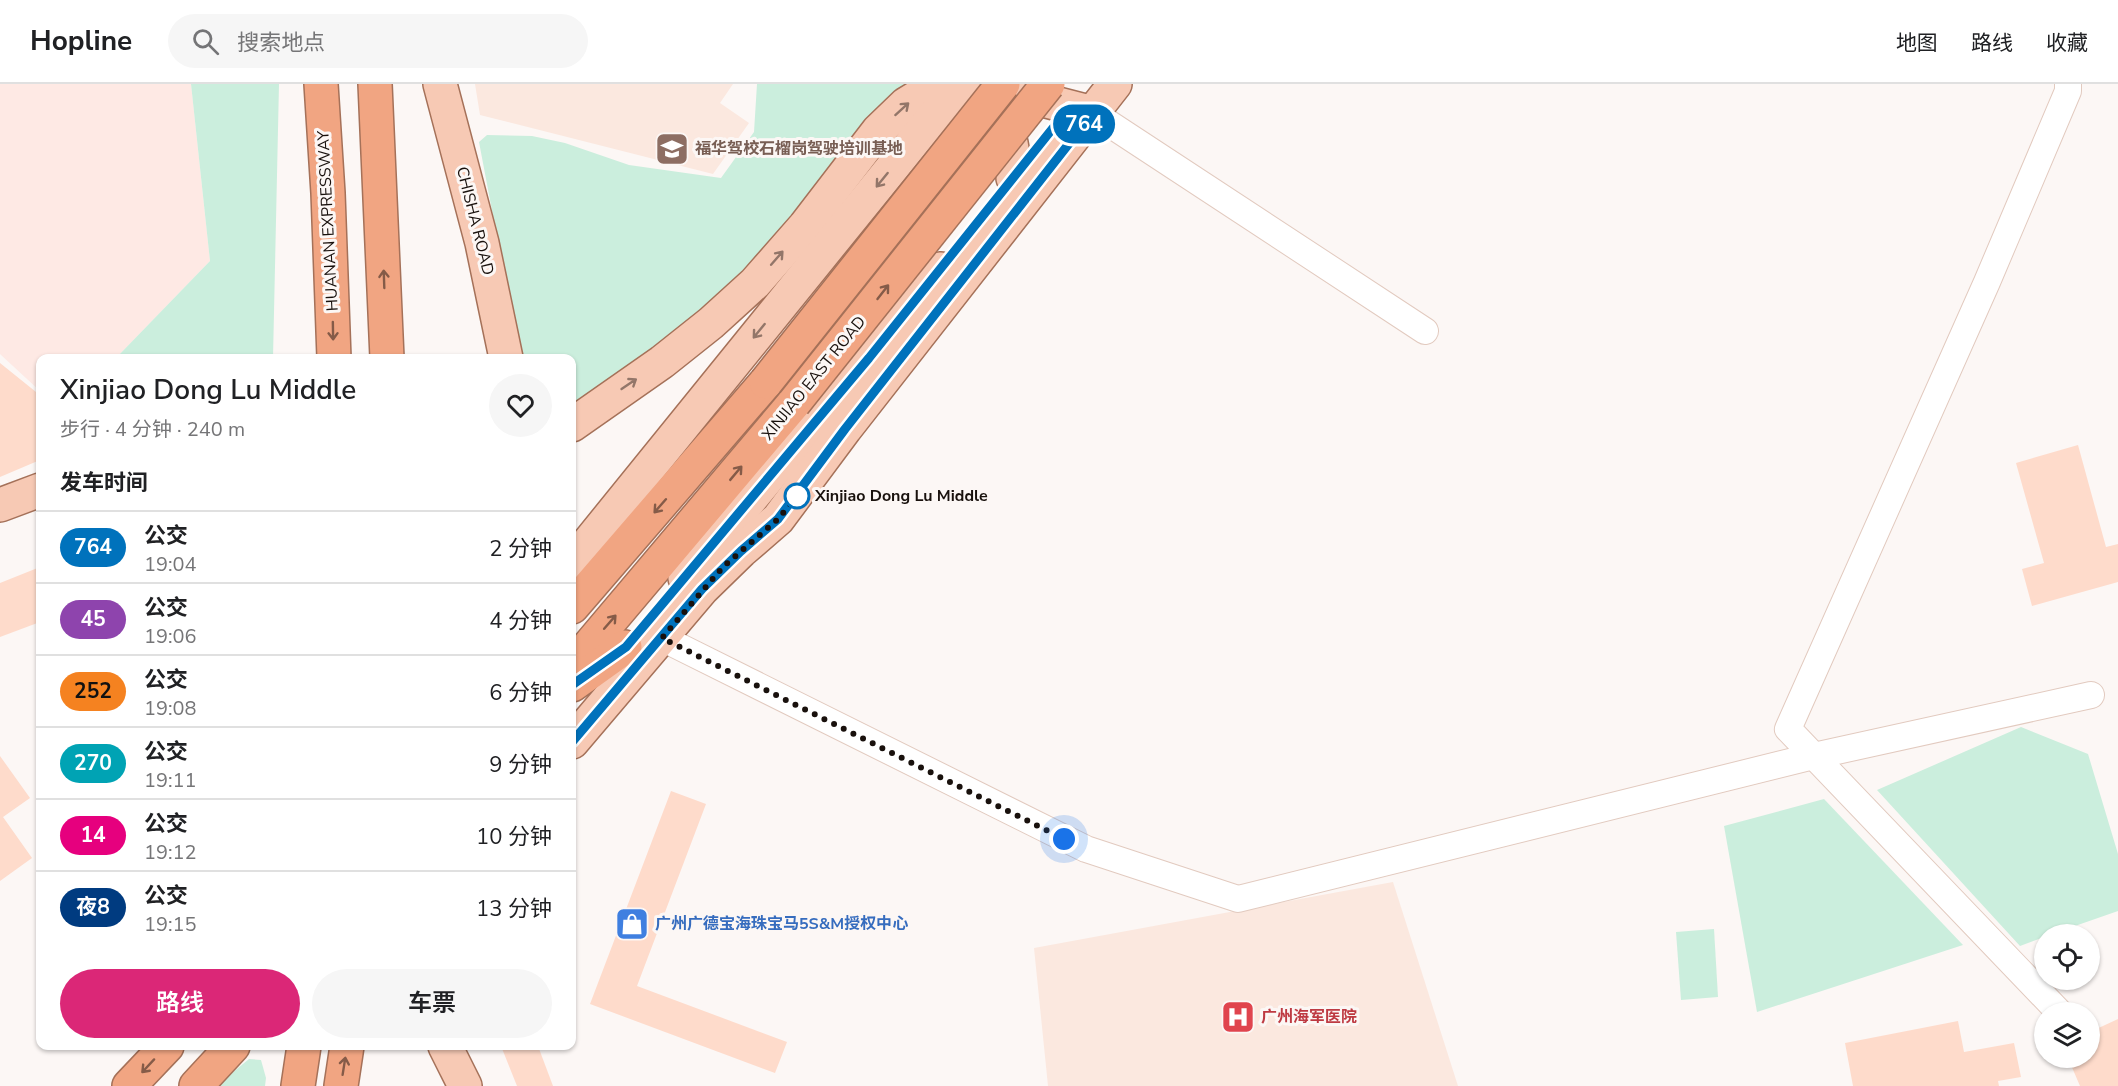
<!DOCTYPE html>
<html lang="zh">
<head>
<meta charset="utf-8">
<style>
	body { margin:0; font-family:"Nunito Sans","Noto Sans SC",sans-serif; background:#f6f6f6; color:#202124; height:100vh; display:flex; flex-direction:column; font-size:22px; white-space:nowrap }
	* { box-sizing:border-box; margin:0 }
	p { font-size:20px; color:#757577 }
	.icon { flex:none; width:33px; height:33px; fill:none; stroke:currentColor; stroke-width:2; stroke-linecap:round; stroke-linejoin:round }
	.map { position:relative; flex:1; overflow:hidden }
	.details { position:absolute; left:36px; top:270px; width:540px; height:696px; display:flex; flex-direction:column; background:#fff; border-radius:12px; box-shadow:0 2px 4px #0004 }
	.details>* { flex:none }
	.badge { padding:0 12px; border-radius:20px; font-size:21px; line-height:39px }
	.controls { position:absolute; left:2034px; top:840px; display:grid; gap:12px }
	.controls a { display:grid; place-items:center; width:66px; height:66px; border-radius:50%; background:#fff; box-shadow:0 2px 4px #0004; font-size:30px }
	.you { position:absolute; width:30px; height:30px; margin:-15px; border:4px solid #fff; border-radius:50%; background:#1a73e8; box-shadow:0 0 0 9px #1a73e833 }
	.map>.badge { position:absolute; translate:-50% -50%; box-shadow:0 0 0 3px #fff }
	h2 { padding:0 24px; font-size:22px; line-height:54px }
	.round { display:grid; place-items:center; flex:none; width:63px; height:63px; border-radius:32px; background:#f6f6f6 }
	.head { display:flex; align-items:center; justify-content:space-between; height:102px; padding:0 24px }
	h1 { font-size:28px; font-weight:600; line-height:45px }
	.primary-button { display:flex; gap:12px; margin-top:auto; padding:12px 24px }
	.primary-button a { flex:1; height:69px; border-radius:36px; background:#db2777; color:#fff; font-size:24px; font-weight:600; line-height:69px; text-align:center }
	.primary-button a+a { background:#f6f6f6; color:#202124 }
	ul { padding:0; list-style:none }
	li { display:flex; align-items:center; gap:18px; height:72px; padding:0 24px; border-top:2px solid #e0e0e0 }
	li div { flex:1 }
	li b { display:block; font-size:22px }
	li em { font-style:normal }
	li .badge { min-width:66px; font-weight:700; text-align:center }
	header { display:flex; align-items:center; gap:36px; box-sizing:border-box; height:84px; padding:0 30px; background:#fff; border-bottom:2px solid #e0e0e0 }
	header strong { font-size:28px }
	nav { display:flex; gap:33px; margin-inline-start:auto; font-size:21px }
	.search { width:420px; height:54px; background:#f6f6f6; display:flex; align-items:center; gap:15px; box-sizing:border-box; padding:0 21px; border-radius:33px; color:#757577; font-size:22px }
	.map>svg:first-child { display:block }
</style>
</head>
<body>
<header>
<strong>Hopline</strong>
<div class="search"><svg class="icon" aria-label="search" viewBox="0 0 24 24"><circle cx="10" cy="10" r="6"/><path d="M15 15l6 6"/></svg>搜索地点</div>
<nav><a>地图</a><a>路线</a><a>收藏</a></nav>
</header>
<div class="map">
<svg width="2118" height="1002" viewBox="0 0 2118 1002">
	<rect width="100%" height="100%" fill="#fcf7f5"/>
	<!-- commercial -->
	<polygon fill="#fee9e4" points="0,0 191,0 210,177 116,274 40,274 40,307 0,270"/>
	<!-- built -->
	<g fill="#fbe8df">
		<polygon points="475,0 733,0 720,19 749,39 713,90 480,31"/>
		<polygon points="1393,798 1458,1002 1048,1002 1034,864"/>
	</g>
	<!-- green -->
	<g fill="#cbeedd">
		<polygon points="191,0 279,0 273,274 116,274 210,177"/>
		<polygon points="757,0 921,0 747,193 582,318 572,320 572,274 520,274 479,58 487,51 532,52 565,59 629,81 721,94 754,48"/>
		<polygon points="2021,643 2088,670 2118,770 2118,827 2052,850 2044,850 2044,853 2020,862 1877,706"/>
		<polygon points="1824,715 1963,861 1757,928 1724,742"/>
		<polygon points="1714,845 1718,913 1681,916 1676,848"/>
		<polygon points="249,975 261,976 266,994 265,1002 216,1002"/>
	</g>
	<!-- building -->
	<g fill="#fedbcb">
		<polygon points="0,279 36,308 40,308 40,376 0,393"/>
		<polygon points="2078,361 2106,463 2118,460 2118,498 2032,522 2022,485 2044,479 2016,379"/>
		<polygon points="40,483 40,538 0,553 0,499"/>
		<polygon points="0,672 30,714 3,733 32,774 0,797"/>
		<polygon points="671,707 706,720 637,902 787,958 775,989 590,920"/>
		<polygon points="2118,935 2118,1002 2080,1002 2068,974 2090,974 2090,948"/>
		<polygon points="1958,937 1964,968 2014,959 2021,993 1998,997 1999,1002 1853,1002 1845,959"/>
		<polygon points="501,962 538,962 553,1002 517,1002"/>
	</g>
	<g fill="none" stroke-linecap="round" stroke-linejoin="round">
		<defs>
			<g id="minor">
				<polyline points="1093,29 1425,247"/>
				<polyline points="662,554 1086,765 1238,815 1814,672 2091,611"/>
				<polyline points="2059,928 1788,645 1987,198 2068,7 2068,0"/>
			</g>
			<g id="major">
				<polyline points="440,0 482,159 506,274"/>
				<polyline points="981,0 1093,29"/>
				<path d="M995,30c18,18 19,40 18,64"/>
				<polyline points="572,341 662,278 711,239 755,199 805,142 878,47 906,20 939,0"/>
				<polyline points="0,421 40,406"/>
				<polyline points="572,479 960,0"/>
				<polyline points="685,494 941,185"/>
				<polyline points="572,658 702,505 741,467 778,435 845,345 1115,0"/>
				<polyline points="445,962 465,1002"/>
			</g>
			<g id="highway">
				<polyline points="321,0 328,109 334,274"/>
				<polyline points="375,0 387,274"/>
				<polyline points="572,523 766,298"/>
				<polyline points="572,582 794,319"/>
				<polyline points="572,601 625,563"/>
				<polyline points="129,1002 167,962"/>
				<polyline points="196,1002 233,962"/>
				<polyline points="298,1002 304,962"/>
				<polyline points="341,1002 347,962"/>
			</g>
		</defs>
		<!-- minor casing -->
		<use href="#minor" stroke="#e2cabf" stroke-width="28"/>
		<!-- major casing -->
		<use href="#major" stroke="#a57159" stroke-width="36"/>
		<!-- highway casing -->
		<use href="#highway" stroke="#a57159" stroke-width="36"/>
		<!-- minor -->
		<use href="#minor" stroke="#fff" stroke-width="26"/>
		<!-- major -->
		<use href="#major" stroke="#f7c9b4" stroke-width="33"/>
		<!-- highway -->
		<use href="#highway" stroke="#f1a582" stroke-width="33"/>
		<defs>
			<g id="highway-bridge">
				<polyline points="766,298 1003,0"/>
				<polyline points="794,319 1048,0"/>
			</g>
		</defs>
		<!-- highway-bridge casing -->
		<use href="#highway-bridge" stroke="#a57159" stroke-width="36" stroke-linecap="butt"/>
		<!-- highway-bridge -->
		<use href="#highway-bridge" stroke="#f1a582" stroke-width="33"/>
	</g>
	<!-- one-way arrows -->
	<defs><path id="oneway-shaft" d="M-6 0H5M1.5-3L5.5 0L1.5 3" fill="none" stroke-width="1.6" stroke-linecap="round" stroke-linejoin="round" transform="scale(1.5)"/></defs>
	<g stroke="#937669">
		<use href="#oneway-shaft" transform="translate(902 25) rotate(-42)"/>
		<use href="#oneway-shaft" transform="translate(882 96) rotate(129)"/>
		<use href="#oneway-shaft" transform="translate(777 174) rotate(-49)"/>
		<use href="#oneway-shaft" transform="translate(759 247) rotate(129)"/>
		<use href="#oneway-shaft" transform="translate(629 300) rotate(-34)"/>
	</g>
	<g stroke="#855b48">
		<use href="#oneway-shaft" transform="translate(384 195) rotate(-92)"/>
		<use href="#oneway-shaft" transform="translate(883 208) rotate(-52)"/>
		<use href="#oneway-shaft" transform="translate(333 247) rotate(89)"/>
		<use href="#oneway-shaft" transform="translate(736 389) rotate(-50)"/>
		<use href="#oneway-shaft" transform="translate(660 422) rotate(131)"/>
		<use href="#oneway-shaft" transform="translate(610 538) rotate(-49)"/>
		<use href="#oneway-shaft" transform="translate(148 982) rotate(133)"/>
		<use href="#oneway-shaft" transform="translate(344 982) rotate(-81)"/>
	</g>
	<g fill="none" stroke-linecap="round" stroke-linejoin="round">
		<defs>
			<polyline id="line" points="572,601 626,563 653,531 869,274 1069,24 1093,29 845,345 778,435 741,467 702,505 572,658"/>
		</defs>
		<!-- line casing -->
		<use href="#line" stroke="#fff" stroke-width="14"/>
		<!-- line -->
		<use href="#line" stroke="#0072bc" stroke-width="9"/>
		<!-- walk -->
		<polyline stroke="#19110d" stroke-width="6" stroke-dasharray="0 10.8" points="797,412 778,435 723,483 662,554 1064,755"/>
	</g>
	<!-- icons -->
	<defs>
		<symbol id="school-square" viewBox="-11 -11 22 22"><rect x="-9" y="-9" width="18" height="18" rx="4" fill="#8d6e63" stroke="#fcf7f5"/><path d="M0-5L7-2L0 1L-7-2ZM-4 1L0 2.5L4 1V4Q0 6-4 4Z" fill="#fff"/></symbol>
		<symbol id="shop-square" viewBox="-11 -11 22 22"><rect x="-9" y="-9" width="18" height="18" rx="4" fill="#3f7fe0" stroke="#fcf7f5"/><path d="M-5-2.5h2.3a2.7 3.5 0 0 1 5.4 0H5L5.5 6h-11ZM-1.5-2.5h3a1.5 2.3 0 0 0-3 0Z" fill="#fff"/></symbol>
		<symbol id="hospital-square" viewBox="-11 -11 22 22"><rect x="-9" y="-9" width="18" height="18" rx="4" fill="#e0444e" stroke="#fcf7f5"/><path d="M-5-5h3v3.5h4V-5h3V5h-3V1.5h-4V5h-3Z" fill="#fff"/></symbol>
	</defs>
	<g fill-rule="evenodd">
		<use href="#school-square" x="653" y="46" width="38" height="38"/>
		<use href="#shop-square" x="613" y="821" width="38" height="38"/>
		<use href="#hospital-square" x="1219" y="914" width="38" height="38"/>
	</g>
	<!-- markers -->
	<circle fill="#fff" stroke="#0072bc" stroke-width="3" cx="797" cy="412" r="12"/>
	<g text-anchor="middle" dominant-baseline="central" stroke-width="6" stroke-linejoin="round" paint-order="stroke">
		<!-- education labels -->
		<g font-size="16" font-weight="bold" fill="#785e54" stroke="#fcf7f5" text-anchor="start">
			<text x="695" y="65">福华驾校石榴岗驾驶培训基地</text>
		</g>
		<!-- street labels -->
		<g font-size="16" fill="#19110d" stroke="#fcf7f5">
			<text transform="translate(328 137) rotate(-93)">HUANAN EXPRESSWAY</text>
			<text transform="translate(475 137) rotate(76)">CHISHA ROAD</text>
			<text transform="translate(814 294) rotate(-51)">XINJIAO EAST ROAD</text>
		</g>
		<!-- stop labels -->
		<g font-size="16" font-weight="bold" fill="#19110d" stroke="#fcf7f5" text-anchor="start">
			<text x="815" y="412">Xinjiao Dong Lu Middle</text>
		</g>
		<!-- shop labels -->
		<g font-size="16" font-weight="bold" fill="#366cbe" stroke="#fcf7f5" text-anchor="start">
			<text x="655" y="840">广州广德宝海珠宝马5S&amp;M授权中心</text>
		</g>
		<!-- health labels -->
		<g font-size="16" font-weight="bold" fill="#be3a42" stroke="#fcf7f5" text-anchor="start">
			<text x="1261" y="933">广州海军医院</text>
		</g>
	</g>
</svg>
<div class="controls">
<a><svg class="icon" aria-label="locate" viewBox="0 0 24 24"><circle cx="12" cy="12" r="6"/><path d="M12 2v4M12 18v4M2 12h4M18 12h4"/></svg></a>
<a><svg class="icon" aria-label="layers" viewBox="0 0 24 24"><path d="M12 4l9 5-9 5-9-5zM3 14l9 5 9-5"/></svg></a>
</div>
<div class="you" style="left:1064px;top:755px"></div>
<b class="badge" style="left:1084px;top:40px;background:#0072bc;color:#fff">764</b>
<section class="details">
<div class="head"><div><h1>Xinjiao Dong Lu Middle</h1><p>步行 · 4 分钟 · 240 m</p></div><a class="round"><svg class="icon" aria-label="heart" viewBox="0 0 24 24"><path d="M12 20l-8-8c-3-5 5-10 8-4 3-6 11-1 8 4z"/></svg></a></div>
<h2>发车时间</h2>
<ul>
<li><span class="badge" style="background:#0072bc;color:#fff">764</span><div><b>公交</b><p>19:04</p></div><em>2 分钟</em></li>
<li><span class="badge" style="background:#8e44ad;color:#fff">45</span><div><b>公交</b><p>19:06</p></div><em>4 分钟</em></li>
<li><span class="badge" style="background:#f58220;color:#111">252</span><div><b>公交</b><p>19:08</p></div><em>6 分钟</em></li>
<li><span class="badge" style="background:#00a3b4;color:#fff">270</span><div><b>公交</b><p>19:11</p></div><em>9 分钟</em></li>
<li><span class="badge" style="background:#e6007e;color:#fff">14</span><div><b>公交</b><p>19:12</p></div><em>10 分钟</em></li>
<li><span class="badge" style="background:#003b80;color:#fff">夜8</span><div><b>公交</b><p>19:15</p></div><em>13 分钟</em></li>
</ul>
<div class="primary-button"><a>路线</a><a>车票</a></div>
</section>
</div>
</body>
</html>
